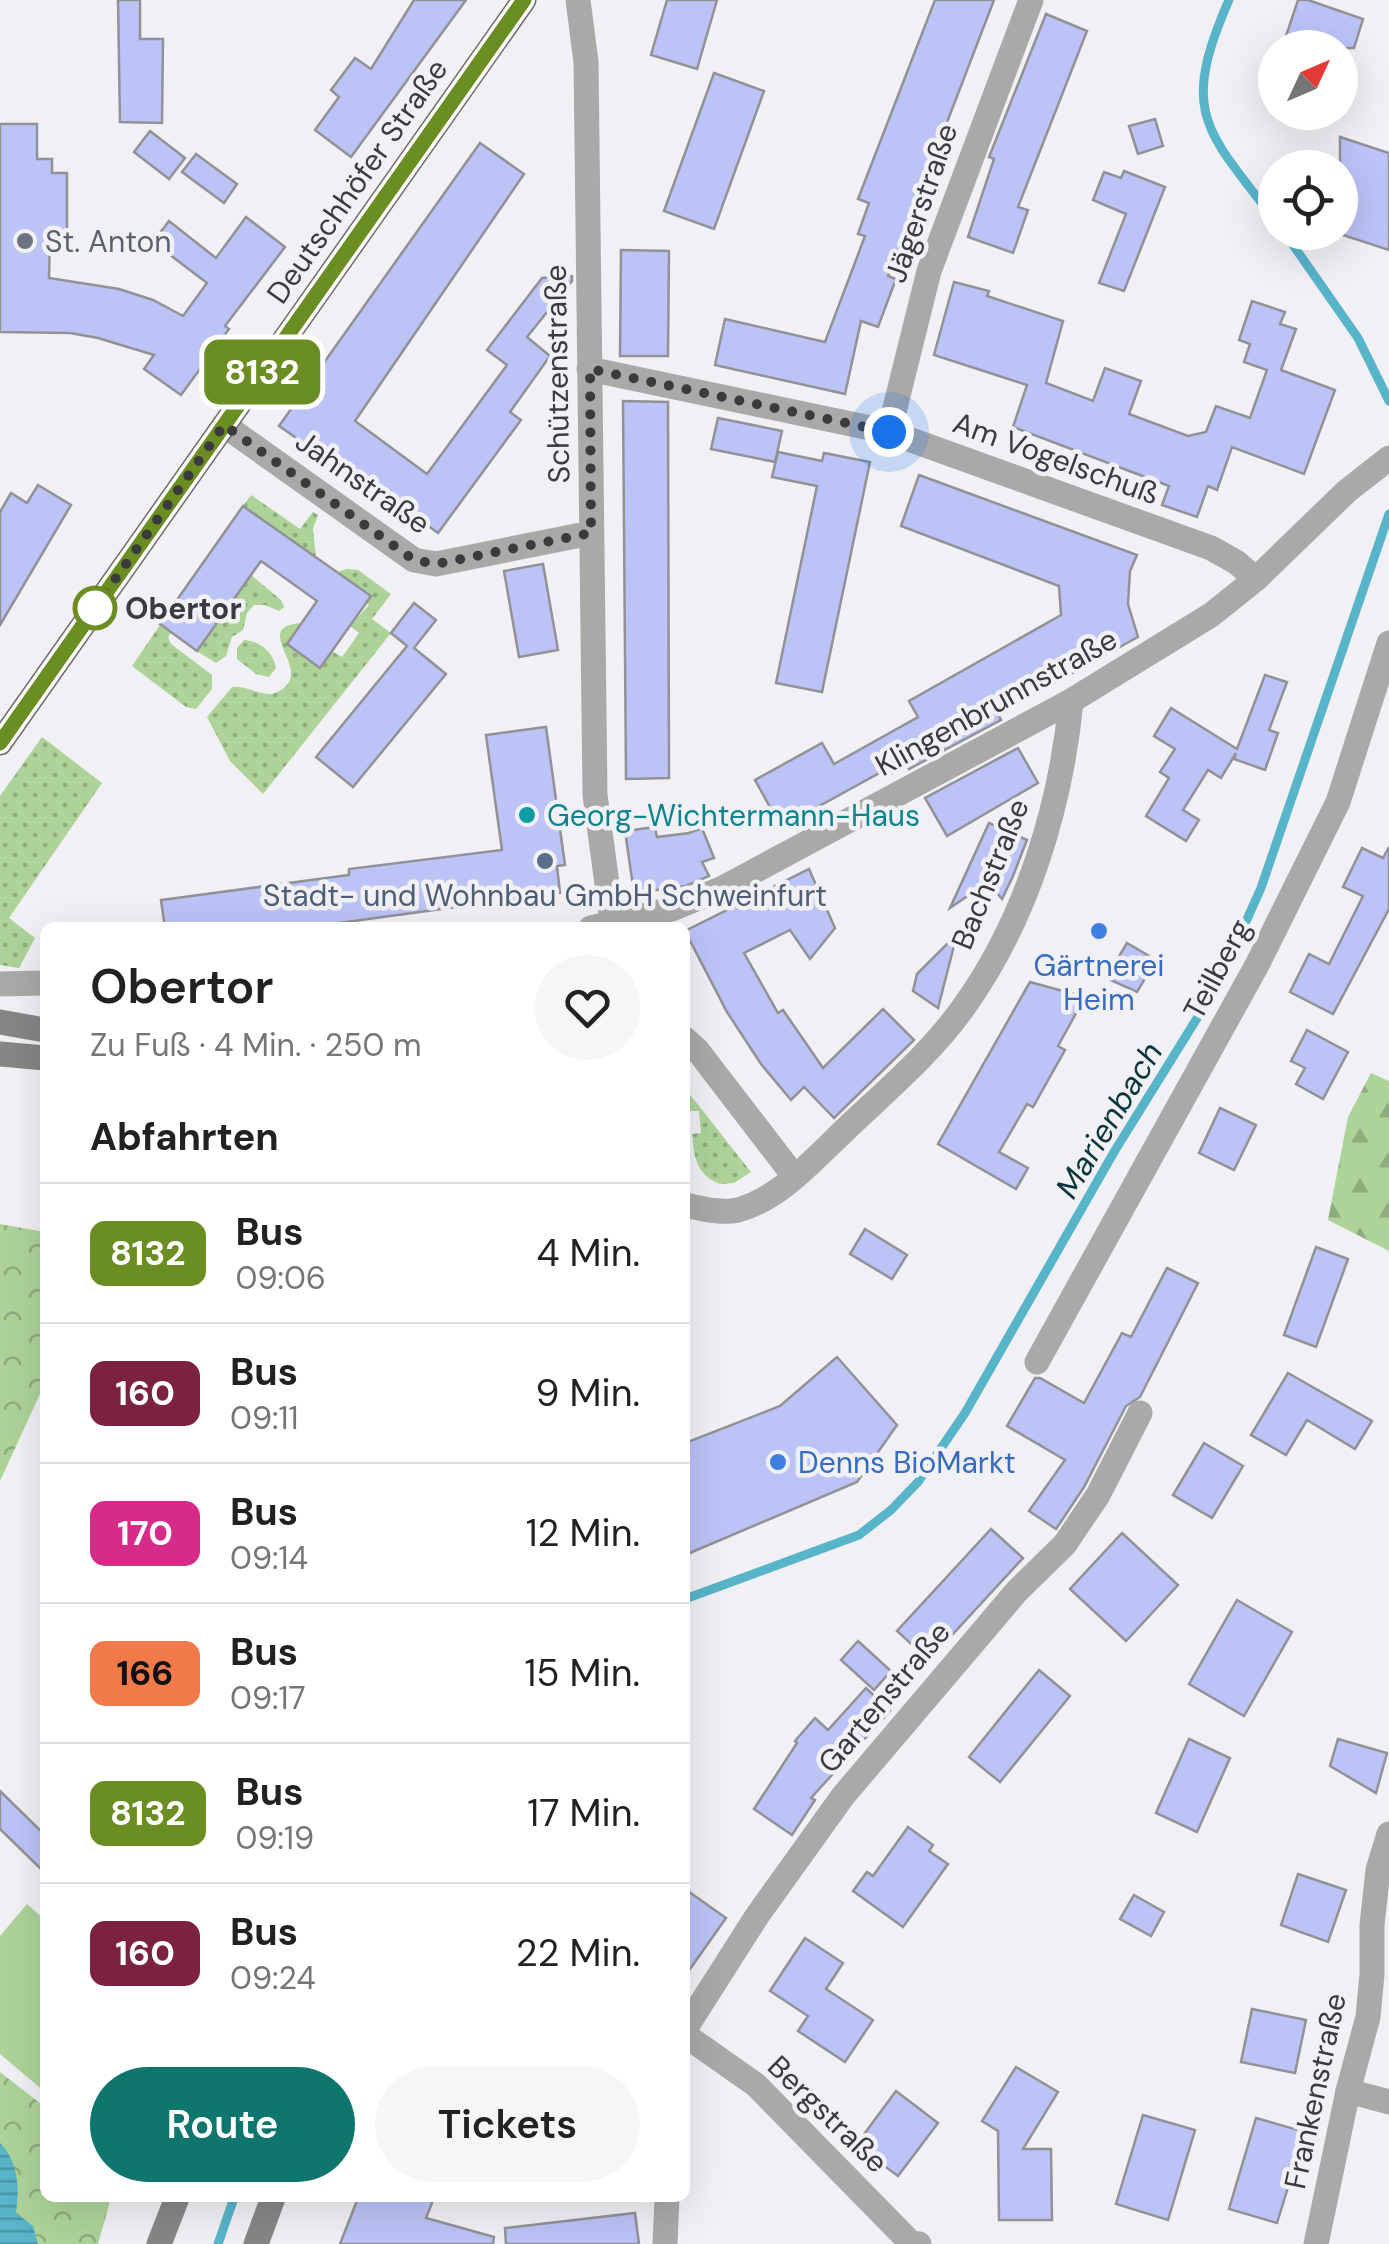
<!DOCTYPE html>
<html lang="de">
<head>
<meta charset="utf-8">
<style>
	body { margin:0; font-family:"DM Sans",sans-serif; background:#f6f6f6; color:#222; height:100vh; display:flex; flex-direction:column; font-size:38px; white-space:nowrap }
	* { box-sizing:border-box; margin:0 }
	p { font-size:32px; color:#767676 }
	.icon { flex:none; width:55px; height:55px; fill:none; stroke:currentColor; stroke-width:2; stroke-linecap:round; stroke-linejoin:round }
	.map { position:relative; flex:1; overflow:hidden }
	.details { position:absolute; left:40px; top:922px; width:650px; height:1280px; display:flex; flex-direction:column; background:#fff; border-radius:15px; box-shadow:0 10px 40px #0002 }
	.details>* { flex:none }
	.badge { padding:0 20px; border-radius:15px; font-size:35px; line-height:65px }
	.needle { width:65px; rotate:46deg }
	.fabs { position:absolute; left:1258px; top:30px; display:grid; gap:20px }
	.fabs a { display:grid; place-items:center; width:100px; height:100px; border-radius:50%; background:#fff; box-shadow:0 10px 40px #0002; font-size:50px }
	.you { position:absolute; width:50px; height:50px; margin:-25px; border:8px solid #fff; border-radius:50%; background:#1a73e8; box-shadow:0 0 0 15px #1a73e833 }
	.map>.badge { position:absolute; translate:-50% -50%; box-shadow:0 0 0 5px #fff }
	h2 { padding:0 50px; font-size:38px; line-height:90px }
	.round { display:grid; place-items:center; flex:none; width:105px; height:105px; border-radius:52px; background:#f6f6f6 }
	.overview { display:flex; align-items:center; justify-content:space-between; height:170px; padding:0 50px }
	h1 { font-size:48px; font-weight:600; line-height:75px }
	.cta { display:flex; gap:20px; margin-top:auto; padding:20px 50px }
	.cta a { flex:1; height:115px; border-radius:60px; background:#0f766e; color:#fff; font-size:40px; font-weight:600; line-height:115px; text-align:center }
	.cta a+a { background:#f6f6f6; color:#222 }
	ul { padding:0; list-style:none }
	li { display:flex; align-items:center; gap:30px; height:140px; padding:0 50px; border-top:2px solid #e0e0e0 }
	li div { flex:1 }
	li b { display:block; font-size:38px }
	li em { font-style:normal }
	li .badge { min-width:110px; font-weight:700; text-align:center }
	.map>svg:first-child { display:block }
</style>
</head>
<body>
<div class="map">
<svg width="1389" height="2244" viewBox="0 0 1389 2244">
	<defs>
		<pattern id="grass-dots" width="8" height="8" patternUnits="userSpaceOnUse" patternTransform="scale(2.5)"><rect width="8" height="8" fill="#add399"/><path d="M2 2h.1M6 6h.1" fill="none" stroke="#8eac7e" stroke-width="1.8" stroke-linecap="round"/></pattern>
		<pattern id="forest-firs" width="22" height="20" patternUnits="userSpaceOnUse" patternTransform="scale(2.5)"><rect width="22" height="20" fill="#add399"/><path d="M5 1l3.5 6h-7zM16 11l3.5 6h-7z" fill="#8eac7e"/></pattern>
		<pattern id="park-crowns" width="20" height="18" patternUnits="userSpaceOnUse" patternTransform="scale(2.5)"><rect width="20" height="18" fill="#add399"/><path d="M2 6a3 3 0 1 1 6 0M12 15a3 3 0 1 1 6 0" fill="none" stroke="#8eac7e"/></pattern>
		<pattern id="water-rules" width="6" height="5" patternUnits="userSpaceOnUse" patternTransform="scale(2.5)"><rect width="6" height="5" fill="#58b4c9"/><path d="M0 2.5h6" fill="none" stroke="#4a94a4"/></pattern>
	</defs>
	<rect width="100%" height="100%" fill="#f1f1f5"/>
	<!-- grass -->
	<g fill="url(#grass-dots)">
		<polygon points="251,495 300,529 313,512 318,515 313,529 316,557 243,506"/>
		<path d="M347,569l11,1 33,24 -19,25 19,14 -128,161 -33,-33 -23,-44 25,-30c14,-2 26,8 40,7 4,-1 12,-5 14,-8 21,-21 -34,-59 15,-63l-14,21 33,23 12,-16 10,6 17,-24 -9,-7 19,-21 -3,-2 4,-7 -33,-24z"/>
		<polygon points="251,575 281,600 284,607 279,611 265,605 254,605 247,613 243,630 232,637 226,656 216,663 197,651"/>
		<polygon points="160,625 171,633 168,637 171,644 212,675 212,689 196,709 186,707 132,666"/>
		<path d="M244,640c16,1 29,12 32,28l-7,9 -13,-3 -19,-15v-11z"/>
		<polygon points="42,737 102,783 9,918 35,938 19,968 0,965 0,796"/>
		<path d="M688,1092l63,80 -17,11 -14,1c-24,-9 -26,-28 -28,-50l9,-1 -2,-22h-9z"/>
	</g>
	<!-- forest -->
	<polygon fill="url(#forest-firs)" points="1371,1073 1389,1081 1389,1251 1328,1220 1348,1117"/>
	<!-- park -->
	<g fill="url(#park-crowns)">
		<polygon points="0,1224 45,1232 45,1383 0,1481"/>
		<polygon points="0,2072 45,2107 45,2198 111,2198 98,2244 0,2244"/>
	</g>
	<!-- pitch -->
	<polygon fill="#add399" points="27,1904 45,1920 45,2092 0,2054 0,1936"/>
	<!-- water -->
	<path fill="url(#water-rules)" d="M0,2143c18,18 20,45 16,70l17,13 5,18h-38z"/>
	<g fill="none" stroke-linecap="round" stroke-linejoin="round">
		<!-- stream -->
		<g stroke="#58b4c9" stroke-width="9">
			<path d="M1229,0c-50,114 -23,130 46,220"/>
			<polyline points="1284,232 1358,338 1389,401"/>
			<polyline points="685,1599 859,1535 891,1510 918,1482 965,1413 1114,1152 1217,986 1261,888 1389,514"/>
			<polyline points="218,2244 234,2198"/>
		</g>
	</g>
	<!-- building -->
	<g fill="#bbc3f7" stroke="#929296" stroke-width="2.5">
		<polygon points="118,0 140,0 140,39 163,39 162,123 120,122"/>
		<polygon points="414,0 466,0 351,157 315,130 339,97 331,90 355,58 371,69"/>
		<polygon points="667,0 717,0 697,69 651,55"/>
		<polygon points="935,0 994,0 888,276 896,279 878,327 861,321 845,394 715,365 725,319 825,342 865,236 858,234 869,203 858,199"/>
		<polygon points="1298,0 1308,0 1363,19 1354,48 1282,48"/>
		<polygon points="1046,14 1087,31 1018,207 1028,210 1013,253 968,237 994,159 989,157"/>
		<polygon points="714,73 764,91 714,229 664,211"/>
		<polygon points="1155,119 1163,146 1138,154 1129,126"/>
		<polygon points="0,124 37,124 37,159 52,159 52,173 67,173 67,235 50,236 49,278 119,289 153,300 183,316 207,283 153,242 169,221 216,258 246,217 285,247 225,326 229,329 181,395 144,369 154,355 98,338 70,333 0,332"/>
		<polygon points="150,131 185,158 169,179 134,152"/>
		<polygon points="1340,137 1389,153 1389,250 1340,234"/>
		<polygon points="480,143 524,174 355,421 427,474 507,365 487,350 542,278 572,276 572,281 527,337 550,356 510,412 521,420 438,533 332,455 328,460 279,426"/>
		<polygon points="196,154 237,184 224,203 182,172"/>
		<polygon points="1124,171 1165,187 1124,291 1099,283 1126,214 1093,200 1104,172 1121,178"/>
		<polygon points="621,250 669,251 668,356 620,356"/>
		<polygon points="954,282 989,291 987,296 1063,321 1046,383 1093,401 1105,368 1141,381 1129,414 1188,436 1206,432 1216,406 1250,418 1267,370 1244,362 1250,344 1239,340 1252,301 1285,312 1280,324 1296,329 1281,370 1335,390 1304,474 1232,447 1217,490 1208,486 1197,517 1162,505 1169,486 1013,427 1027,385 934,355"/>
		<polygon points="623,401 668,402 669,778 626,779"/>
		<polygon points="718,418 782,431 775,462 711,449"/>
		<polygon points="778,452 822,461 824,453 870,462 822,692 776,683 817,486 772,477"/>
		<polygon points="919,475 1137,555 1130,571 1128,604 1138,637 998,714 1001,720 909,769 907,765 888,775 885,770 781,827 755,780 822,743 834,764 918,717 909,701 1061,615 1059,586 901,526"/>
		<polygon points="38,485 71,505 0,625 0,512 11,493 27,503"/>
		<polygon points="243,506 371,596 320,668 287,644 317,601 261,561 197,651 160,624"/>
		<polygon points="543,564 558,650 519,657 504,571"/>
		<polygon points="414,603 436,620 414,648 446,674 353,787 316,757 407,646 391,633"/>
		<polygon points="1265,675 1287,682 1269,730 1278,733 1265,770 1234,759 1236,753 1221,778 1208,770 1183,810 1199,820 1186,841 1146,816 1169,778 1160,772 1175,749 1154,736 1171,708 1237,749"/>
		<polygon points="546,727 565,865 557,866 560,893 302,928 165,928 161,900 349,875 349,869 502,850 486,735"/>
		<polygon points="1018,748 1038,783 947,836 925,798"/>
		<polygon points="989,823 1027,840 1013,876 1002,899 988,882 950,908"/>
		<polygon points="655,827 657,837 689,833 702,828 714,858 702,862 709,876 686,886 634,893 625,831"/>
		<polygon points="1389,847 1389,909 1333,1014 1290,992 1309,954 1329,964 1363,896 1343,887 1362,848 1383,858"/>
		<polygon points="809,869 835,928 810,959 790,930 744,953 778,1013 783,1010 823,1068 883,1009 914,1040 834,1118 804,1087 791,1100 761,1064 727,1012 685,931"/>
		<polygon points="957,934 938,1008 913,991 917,974"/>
		<polygon points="1127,943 1156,960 1137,992 1106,978"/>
		<polygon points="1030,982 1085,997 1058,1046 1065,1050 1033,1107 1027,1104 999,1152 1028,1168 1016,1189 938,1144"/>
		<polygon points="1307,1030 1348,1052 1323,1099 1296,1084 1305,1068 1291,1061"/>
		<polygon points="1220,1108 1256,1125 1234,1170 1199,1153"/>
		<polygon points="865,1229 907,1255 892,1279 850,1254"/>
		<polygon points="1316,1247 1348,1259 1316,1347 1284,1335"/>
		<polygon points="1167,1268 1198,1283 1140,1397 1126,1406 1084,1487 1056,1529 1029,1511 1065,1460 1007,1426 1035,1378 1040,1378 1084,1403 1122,1333 1131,1337"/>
		<polygon points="837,1357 897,1425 857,1482 685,1555 685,1443 780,1406"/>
		<polygon points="1288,1373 1372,1421 1355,1449 1307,1420 1286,1455 1251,1435"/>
		<polygon points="1204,1443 1243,1466 1212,1518 1173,1495"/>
		<polygon points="991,1529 1023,1558 929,1660 897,1631"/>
		<polygon points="1122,1533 1178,1585 1126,1641 1070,1589"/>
		<polygon points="1237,1600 1292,1632 1244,1716 1189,1684"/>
		<polygon points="858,1641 891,1671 874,1690 841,1660"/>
		<polygon points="1039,1670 1070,1696 1000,1782 969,1757"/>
		<polygon points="866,1688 890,1711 811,1798 815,1800 792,1835 754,1809 797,1743 795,1741 815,1718 828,1730"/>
		<polygon points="1189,1739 1230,1758 1197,1832 1156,1813"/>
		<polygon points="1338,1739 1387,1753 1376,1793 1330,1766"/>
		<polygon points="0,1791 45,1835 45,1873 0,1829"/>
		<polygon points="908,1827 933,1845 929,1851 948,1864 903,1927 853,1891 867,1872 873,1876"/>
		<polygon points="1298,1874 1346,1890 1328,1942 1281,1925"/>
		<polygon points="685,1889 726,1918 685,1976"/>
		<polygon points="1134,1895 1164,1912 1151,1936 1120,1919"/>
		<polygon points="805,1938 843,1963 826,1989 873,2020 845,2062 798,2031 808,2016 770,1991"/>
		<polygon points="1252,2009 1306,2020 1295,2073 1241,2062"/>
		<polygon points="1016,2067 1058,2092 1023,2149 1051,2149 1052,2220 999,2220 998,2131 982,2121"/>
		<polygon points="896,2091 938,2123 898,2176 856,2145"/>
		<polygon points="1143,2115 1195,2130 1168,2220 1116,2204"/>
		<polygon points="1256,2118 1305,2132 1277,2223 1229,2209"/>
		<polygon points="358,2198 434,2198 426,2218 494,2237 493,2244 340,2244"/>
		<polygon points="635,2213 639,2244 506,2244 505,2228"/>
	</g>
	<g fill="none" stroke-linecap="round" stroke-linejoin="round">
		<!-- minor -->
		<g stroke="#aba9a8" stroke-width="25">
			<polyline points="578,0 586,62 595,795 613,928"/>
			<polyline points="589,369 889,432 1211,548 1236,562 1256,579"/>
			<polyline points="224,425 414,560 436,564 591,533"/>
			<polyline points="889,432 929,271 1031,0"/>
			<polyline points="591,928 672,909 723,888 1071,701 1211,615 1256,579 1347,491 1389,458"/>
			<polyline points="0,984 45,983"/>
			<polyline points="685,1039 698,1051 794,1176"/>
			<path d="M685,1205c16,3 36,9 53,5 42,-11 78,-53 109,-82 40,-38 84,-75 116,-120 63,-87 98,-201 108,-307"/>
			<polyline points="1037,1362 1257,965 1338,802 1389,643"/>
			<polyline points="685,2029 757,1916 843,1796 1017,1591 1065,1544 1098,1495 1140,1413"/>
			<polyline points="685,2035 756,2085 911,2243 919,2244"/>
			<polyline points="1348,2091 1389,2102"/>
			<polyline points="665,2244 667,2198"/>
			<polyline points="1316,2244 1348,2091 1368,2017 1372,1974 1372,1925 1378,1870 1389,1834"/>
		</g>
		<!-- secondary -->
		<g stroke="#888685" stroke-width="25">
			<polyline points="0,1022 45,1030"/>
			<polyline points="0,1054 45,1058"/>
			<polyline points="159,2244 177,2198"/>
			<polyline points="256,2244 273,2198"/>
		</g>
		<!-- primary -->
		<polyline stroke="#706d6b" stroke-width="25" points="0,743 524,0"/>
	</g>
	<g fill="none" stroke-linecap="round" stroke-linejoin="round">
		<defs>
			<polyline id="line" points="0,743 524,0"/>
		</defs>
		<!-- line casing -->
		<use href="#line" stroke="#fff" stroke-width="22"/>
		<!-- line -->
		<use href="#line" stroke="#6b8e23" stroke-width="15"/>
		<!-- walk -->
		<polyline stroke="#3b3b3d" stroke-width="10" stroke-dasharray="0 18" points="95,608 224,425 414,560 436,564 591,533 590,369 889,432"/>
	</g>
	<!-- markers -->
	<circle fill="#6b7280" stroke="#f1f1f5" stroke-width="4" cx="25" cy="241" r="10"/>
	<circle fill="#fff" stroke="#6b8e23" stroke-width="5" cx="95" cy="608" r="20"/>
	<circle fill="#0f9aa8" stroke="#f1f1f5" stroke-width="4" cx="527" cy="815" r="10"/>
	<circle fill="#5c6f8a" stroke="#f1f1f5" stroke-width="4" cx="545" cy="861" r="10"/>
	<g fill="#3f7fe0" stroke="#f1f1f5" stroke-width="4">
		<circle cx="1099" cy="931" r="10"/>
		<circle cx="778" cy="1462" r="10"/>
	</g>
	<g text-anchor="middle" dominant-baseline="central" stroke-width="9" stroke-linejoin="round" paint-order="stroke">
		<!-- street labels -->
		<g font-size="30" fill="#3b3b3d" stroke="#f1f1f5">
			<text transform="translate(357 181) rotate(-55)">Deutschhöfer Straße</text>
			<text transform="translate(921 203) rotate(-71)">Jägerstraße</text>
			<text transform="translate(557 374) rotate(-91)">Schützenstraße</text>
			<text transform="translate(1056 458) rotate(20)">Am Vogelschuß</text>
			<text transform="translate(363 482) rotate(35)">Jahnstraße</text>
			<text transform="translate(996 702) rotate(-29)">Klingenbrunnstraße</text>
			<text transform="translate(990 874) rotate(-68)">Bachstraße</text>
			<text transform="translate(1217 969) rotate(-62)">Teilberg</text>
			<text transform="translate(884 1697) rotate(-50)">Gartenstraße</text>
			<text transform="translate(1315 2091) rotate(-78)">Frankenstraße</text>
			<text transform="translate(828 2114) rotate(44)">Bergstraße</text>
		</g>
		<!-- worship labels -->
		<g font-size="30" fill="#5b616d" stroke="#f1f1f5" text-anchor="start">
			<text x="45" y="241">St. Anton</text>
		</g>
		<!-- stop labels -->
		<g font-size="30" font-weight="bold" fill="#3b3b3d" stroke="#f1f1f5" text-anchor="start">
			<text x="125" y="608">Obertor</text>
		</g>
		<!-- culture labels -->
		<g font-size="30" fill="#0d838f" stroke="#f1f1f5" text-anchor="start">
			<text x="547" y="815">Georg-Wichtermann-Haus</text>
		</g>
		<!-- service labels -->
		<g font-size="30" fill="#4e5e75" stroke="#f1f1f5">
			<text x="545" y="895">Stadt- und Wohnbau GmbH Schweinfurt</text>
		</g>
		<!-- shop labels -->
		<g font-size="30" fill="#366cbe" stroke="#f1f1f5">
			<text x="1099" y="965">Gärtnerei<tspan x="1099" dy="34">Heim</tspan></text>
			<text x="798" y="1462" text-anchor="start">Denns BioMarkt</text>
		</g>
		<!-- water labels -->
		<g font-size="32" font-style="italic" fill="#08353e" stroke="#f1f1f5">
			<text transform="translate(1109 1120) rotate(-59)">Marienbach</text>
		</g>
	</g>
</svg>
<div class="fabs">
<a><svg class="needle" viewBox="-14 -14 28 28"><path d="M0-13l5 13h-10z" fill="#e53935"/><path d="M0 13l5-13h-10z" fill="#767676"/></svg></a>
<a><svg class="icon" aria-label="locate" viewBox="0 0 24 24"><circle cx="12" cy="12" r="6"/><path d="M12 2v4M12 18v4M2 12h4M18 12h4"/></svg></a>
</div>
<div class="you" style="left:889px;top:432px"></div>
<b class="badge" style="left:262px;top:372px;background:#6b8e23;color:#fff">8132</b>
<section class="details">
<div class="overview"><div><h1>Obertor</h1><p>Zu Fuß · 4 Min. · 250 m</p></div><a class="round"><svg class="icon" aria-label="heart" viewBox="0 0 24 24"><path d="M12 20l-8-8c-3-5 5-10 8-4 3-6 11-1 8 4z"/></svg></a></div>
<h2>Abfahrten</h2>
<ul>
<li><span class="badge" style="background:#6b8e23;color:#fff">8132</span><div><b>Bus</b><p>09:06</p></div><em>4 Min.</em></li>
<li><span class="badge" style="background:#7d223e;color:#fff">160</span><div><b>Bus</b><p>09:11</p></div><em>9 Min.</em></li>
<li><span class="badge" style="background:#d62b88;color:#fff">170</span><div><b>Bus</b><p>09:14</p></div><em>12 Min.</em></li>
<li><span class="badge" style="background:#f07a4a;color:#111">166</span><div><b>Bus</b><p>09:17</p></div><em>15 Min.</em></li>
<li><span class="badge" style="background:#6b8e23;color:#fff">8132</span><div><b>Bus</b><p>09:19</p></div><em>17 Min.</em></li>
<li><span class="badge" style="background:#7d223e;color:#fff">160</span><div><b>Bus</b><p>09:24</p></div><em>22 Min.</em></li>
</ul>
<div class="cta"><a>Route</a><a>Tickets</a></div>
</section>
</div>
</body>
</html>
